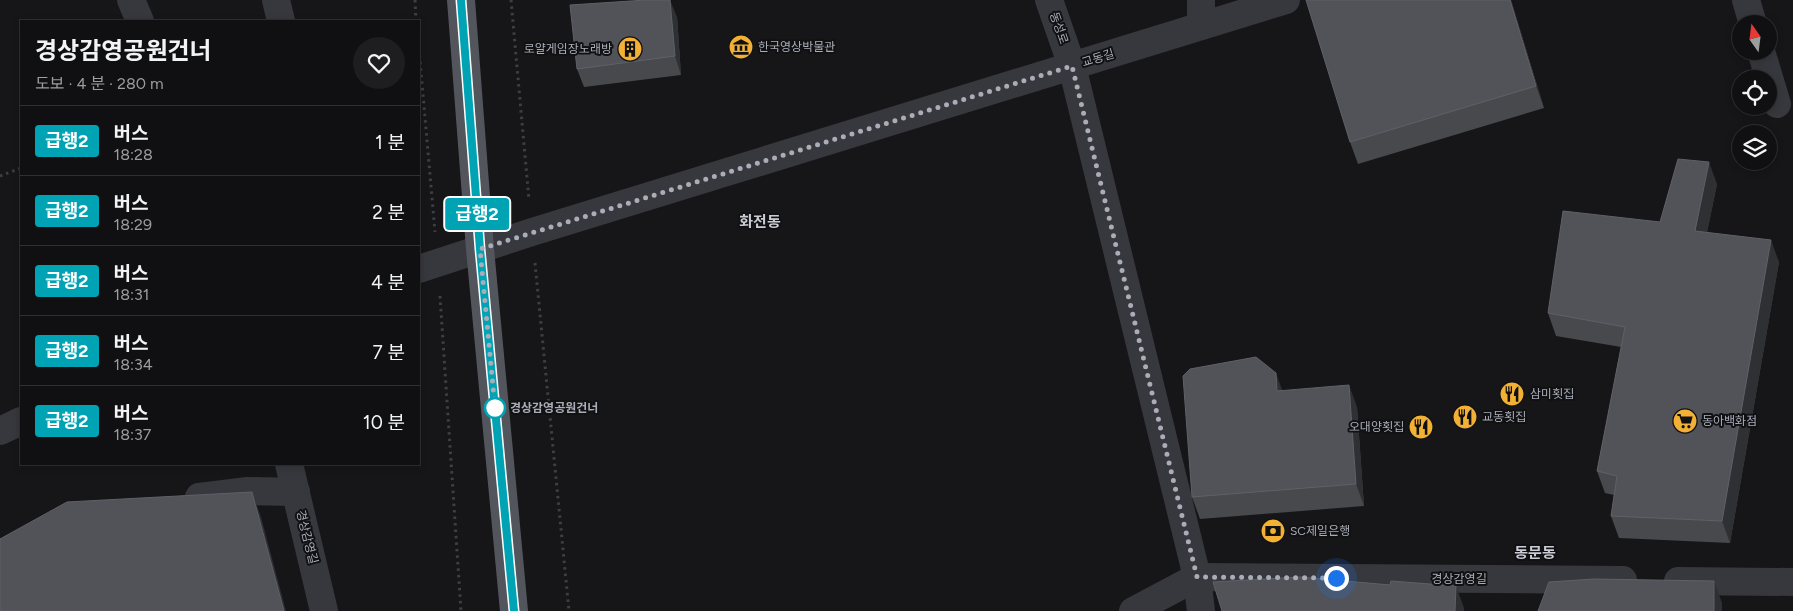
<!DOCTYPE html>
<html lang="ko">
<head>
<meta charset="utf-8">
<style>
	body { margin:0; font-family:Figtree,"Noto Sans KR",sans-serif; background:#1e1e20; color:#f1f3f6; height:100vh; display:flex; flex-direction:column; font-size:19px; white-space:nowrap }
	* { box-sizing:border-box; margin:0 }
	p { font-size:16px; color:#9c9d9f }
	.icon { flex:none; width:28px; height:28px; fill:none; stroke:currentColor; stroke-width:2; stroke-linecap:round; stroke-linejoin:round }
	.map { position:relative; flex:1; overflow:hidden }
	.drawer { position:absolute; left:20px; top:20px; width:400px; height:445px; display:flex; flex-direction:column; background:#101012; border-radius:0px; box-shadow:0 2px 8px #0003,0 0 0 1px #303032 }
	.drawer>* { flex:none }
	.badge { padding:0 10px; border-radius:4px; font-size:18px; line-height:32px }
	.needle { width:32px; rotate:346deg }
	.controls { position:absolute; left:1732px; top:15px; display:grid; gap:10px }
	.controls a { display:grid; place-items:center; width:45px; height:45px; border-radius:50%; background:#101012; box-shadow:0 2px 8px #0003,0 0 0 1px #303032; font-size:25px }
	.you { position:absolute; width:25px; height:25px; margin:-12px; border:4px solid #fff; border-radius:50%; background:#1a73e8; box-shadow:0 0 0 8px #1a73e833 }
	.map>.badge { position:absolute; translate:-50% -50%; box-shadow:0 0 0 2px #fff }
	.round { display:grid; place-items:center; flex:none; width:52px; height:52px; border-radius:26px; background:#1e1e20 }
	.head { display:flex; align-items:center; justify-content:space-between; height:85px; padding:0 15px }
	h1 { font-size:24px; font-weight:700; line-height:38px }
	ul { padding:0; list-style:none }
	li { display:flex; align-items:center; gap:15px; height:70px; padding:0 15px; border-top:1px solid #303032 }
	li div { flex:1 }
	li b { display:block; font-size:19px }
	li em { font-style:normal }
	li .badge { min-width:55px; font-weight:700; text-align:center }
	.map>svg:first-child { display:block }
</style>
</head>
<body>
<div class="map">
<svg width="1793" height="611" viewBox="0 0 1793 611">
	<rect width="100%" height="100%" fill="#161618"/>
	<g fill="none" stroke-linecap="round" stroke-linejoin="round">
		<!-- path -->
		<g stroke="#3d3f44" stroke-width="3" stroke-dasharray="2.5 4" stroke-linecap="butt">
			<polyline points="415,0 416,21"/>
			<polyline points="511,0 529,200"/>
			<polyline points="419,49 435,232"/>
			<polyline points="0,176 21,168"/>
			<polyline points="535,263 569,611"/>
			<polyline points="440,296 461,611"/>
		</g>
		<!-- minor -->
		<g stroke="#37383d" stroke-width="28">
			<polyline points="131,0 140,21"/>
			<polyline points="276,0 281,21"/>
			<polyline points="1049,0 1072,66 1197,577 1201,611"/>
			<polyline points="1201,0 1201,26"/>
			<polyline points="1746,0 1753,24"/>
			<polyline points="1761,51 1777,104"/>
			<polyline points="419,269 532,232 1286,0"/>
			<polyline points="0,431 21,421"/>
			<polyline points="289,464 324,611"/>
			<polyline points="199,497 248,491 296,492"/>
			<polyline points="1678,581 1793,582"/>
			<polyline points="1133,611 1197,577 1623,580"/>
		</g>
		<!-- major -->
		<polyline stroke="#53555c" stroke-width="28" points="461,0 480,249 514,611"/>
	</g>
	<!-- wall -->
	<g fill="#47494d">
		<polygon points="1511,0 1544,108 1358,164 1350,142"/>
		<polygon points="677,17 681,75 584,87 577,69"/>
		<polygon points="1717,184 1707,232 1779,262 1730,543 1619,538 1611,516 1614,495 1605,493 1597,471 1621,347 1556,336 1548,313 1660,222"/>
		<polygon points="1283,391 1357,407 1364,506 1200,519 1192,497"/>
	</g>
	<!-- shaded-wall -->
	<g fill="#2f3033">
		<polygon points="670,0 677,17 681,75 675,56"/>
		<polygon points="1510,0 1511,0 1544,108 1536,86"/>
		<polygon points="1709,162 1717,184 1703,253 1695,231"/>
		<polygon points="1771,240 1779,262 1730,543 1722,521"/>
		<polygon points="1276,373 1284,395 1277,391"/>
		<polygon points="1349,385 1357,407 1364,506 1356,484"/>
		<polygon points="252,492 261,517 286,611 284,611"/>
		<polygon points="1714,581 1722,603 1722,611 1714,611"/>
		<polygon points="1456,586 1464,608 1464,611 1455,611"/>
	</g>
	<!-- building -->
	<g fill="#525359" stroke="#5f6168">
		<polygon points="646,0 670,0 675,56 577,69 570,5"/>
		<polygon points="1306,0 1510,0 1536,86 1350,142"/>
		<polygon points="1678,159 1709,162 1695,231 1771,240 1722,521 1611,516 1617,476 1597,471 1625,327 1548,313 1563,211 1660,222"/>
		<polygon points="1256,357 1276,373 1277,391 1349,385 1356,484 1192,497 1183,376 1190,369"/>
		<polygon points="252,492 284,611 0,611 0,539 67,502"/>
		<polygon points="1300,577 1390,585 1391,581 1456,586 1455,611 1222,611 1213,582"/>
		<polygon points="1594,579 1714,581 1714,611 1538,611 1549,582"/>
	</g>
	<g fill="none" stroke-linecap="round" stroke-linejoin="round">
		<defs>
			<polyline id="line" points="461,0 480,249 514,611"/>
		</defs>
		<!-- line casing -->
		<use href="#line" stroke="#fff" stroke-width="11"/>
		<!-- line -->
		<use href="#line" stroke="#00a3b4" stroke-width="8"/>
		<!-- walk -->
		<polyline stroke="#a8adb8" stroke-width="5" stroke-dasharray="0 9" points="495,408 480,249 1072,66 1197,577 1336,578"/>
	</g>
	<!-- icons -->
	<defs>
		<symbol id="museum-disc" viewBox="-11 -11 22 22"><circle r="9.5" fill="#f2b134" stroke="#111113"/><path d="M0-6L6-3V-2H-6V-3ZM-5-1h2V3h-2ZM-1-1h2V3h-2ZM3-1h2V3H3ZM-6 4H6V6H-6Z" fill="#111"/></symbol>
		<symbol id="building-disc" viewBox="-11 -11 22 22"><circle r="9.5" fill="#f2b134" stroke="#111113"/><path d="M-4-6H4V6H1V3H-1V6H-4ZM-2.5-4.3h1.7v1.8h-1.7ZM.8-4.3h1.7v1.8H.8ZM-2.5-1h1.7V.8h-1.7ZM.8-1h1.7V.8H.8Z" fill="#111"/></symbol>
		<symbol id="restaurant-disc" viewBox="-11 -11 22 22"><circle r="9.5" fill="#f2b134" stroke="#111113"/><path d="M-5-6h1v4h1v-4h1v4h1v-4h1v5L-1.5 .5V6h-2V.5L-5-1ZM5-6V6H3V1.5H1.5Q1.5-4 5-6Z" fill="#111"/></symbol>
		<symbol id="supermarket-disc" viewBox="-11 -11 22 22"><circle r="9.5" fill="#f2b134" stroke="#111113"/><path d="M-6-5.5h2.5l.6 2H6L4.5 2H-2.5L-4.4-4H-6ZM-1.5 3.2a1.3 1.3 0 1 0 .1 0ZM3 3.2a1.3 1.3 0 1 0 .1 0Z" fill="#111"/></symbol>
		<symbol id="bank-disc" viewBox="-11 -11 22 22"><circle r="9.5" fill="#f2b134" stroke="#111113"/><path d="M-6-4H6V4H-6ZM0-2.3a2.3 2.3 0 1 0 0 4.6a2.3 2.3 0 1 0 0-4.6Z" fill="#111"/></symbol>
	</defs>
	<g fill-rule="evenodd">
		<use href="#museum-disc" x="727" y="33" width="28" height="28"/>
		<use href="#building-disc" x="616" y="35" width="28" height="28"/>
		<use href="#restaurant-disc" x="1498" y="380" width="28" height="28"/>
		<use href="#restaurant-disc" x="1451" y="403" width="28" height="28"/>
		<use href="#supermarket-disc" x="1671" y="407" width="28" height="28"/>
		<use href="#restaurant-disc" x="1407" y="413" width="28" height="28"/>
		<use href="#bank-disc" x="1259" y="517" width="28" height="28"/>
	</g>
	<!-- markers -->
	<circle fill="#fff" stroke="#00a3b4" stroke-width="2.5" cx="495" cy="408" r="10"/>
	<g text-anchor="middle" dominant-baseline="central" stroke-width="4" stroke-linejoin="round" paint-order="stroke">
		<!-- street labels -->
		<g font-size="12" fill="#a8adb8" stroke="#111113">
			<text transform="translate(1059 28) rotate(71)">동성로</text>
			<text transform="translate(1098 58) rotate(-17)">교동길</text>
			<text transform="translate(307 537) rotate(76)">경상감영길</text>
			<text x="1459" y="579">경상감영길</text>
		</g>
		<!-- poi labels -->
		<g font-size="12" fill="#a8adb8" stroke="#111113" text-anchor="start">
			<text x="758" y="47">한국영상박물관</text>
			<text x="612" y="49" text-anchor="end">로얄게임장노래방</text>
			<text x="1530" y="394">삼미횟집</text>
			<text x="1482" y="417">교동횟집</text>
			<text x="1702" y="421">동아백화점</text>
			<text x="1404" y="427" text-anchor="end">오대양횟집</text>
			<text x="1290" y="531">SC제일은행</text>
		</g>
		<!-- stop labels -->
		<g font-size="12" font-weight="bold" fill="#a8adb8" stroke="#111113" text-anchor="start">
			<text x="510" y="408">경상감영공원건너</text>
		</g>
		<!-- quarter labels -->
		<g font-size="15" font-weight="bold" fill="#c9ccd4" stroke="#111113">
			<text x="760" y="222">화전동</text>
			<text x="1535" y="553">동문동</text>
		</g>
	</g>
</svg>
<div class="controls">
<a><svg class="needle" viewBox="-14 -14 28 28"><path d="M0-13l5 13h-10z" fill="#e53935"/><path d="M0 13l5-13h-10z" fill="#9c9d9f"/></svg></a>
<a><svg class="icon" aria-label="locate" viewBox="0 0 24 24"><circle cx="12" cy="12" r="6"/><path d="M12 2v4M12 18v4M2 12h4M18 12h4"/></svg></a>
<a><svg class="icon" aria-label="layers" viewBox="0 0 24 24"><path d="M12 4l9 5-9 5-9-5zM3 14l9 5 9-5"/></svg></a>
</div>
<div class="you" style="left:1336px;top:578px"></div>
<b class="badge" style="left:477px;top:214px;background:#00a3b4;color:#fff">급행2</b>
<section class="drawer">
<div class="head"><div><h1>경상감영공원건너</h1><p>도보 · 4 분 · 280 m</p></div><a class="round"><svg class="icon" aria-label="heart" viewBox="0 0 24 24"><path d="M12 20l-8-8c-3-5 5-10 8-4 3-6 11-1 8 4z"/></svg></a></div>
<ul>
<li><span class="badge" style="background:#00a3b4;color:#fff">급행2</span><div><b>버스</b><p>18:28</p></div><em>1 분</em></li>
<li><span class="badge" style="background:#00a3b4;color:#fff">급행2</span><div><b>버스</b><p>18:29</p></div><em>2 분</em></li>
<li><span class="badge" style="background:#00a3b4;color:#fff">급행2</span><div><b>버스</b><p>18:31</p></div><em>4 분</em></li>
<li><span class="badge" style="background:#00a3b4;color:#fff">급행2</span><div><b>버스</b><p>18:34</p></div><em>7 분</em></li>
<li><span class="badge" style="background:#00a3b4;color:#fff">급행2</span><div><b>버스</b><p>18:37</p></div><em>10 분</em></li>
</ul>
</section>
</div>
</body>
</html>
